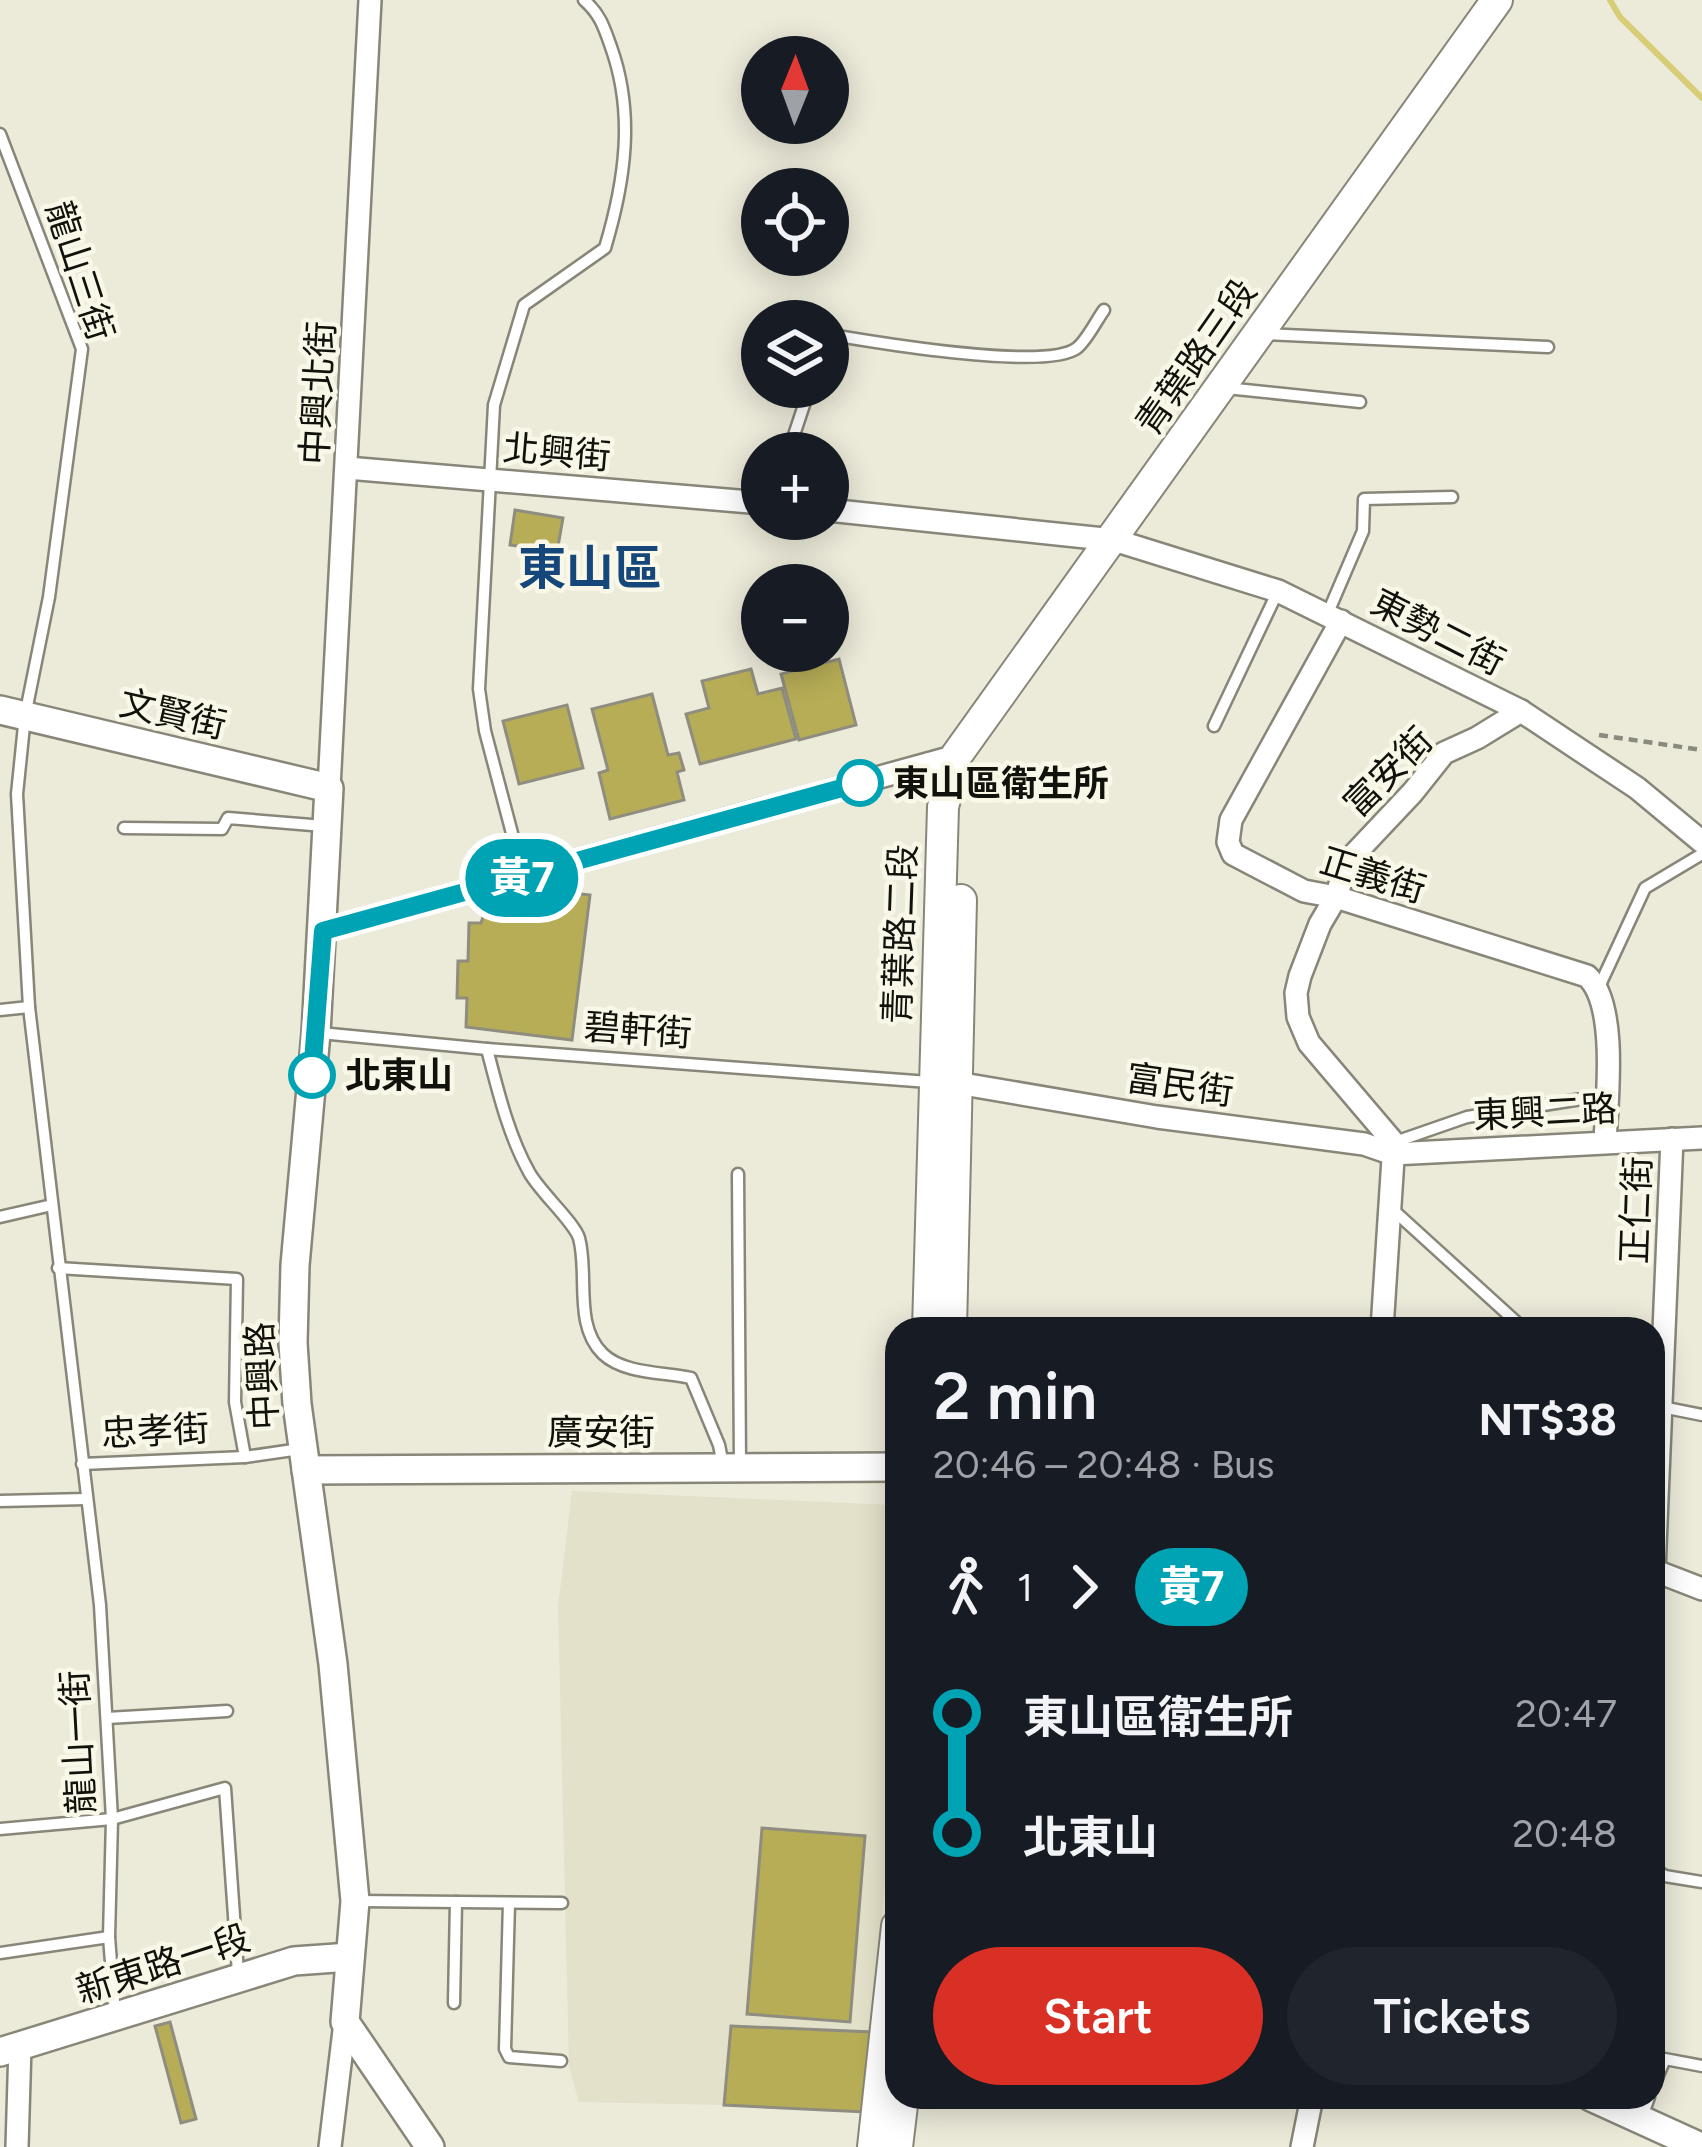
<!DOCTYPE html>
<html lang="en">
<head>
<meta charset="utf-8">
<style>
	body { margin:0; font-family:Figtree,"Noto Sans TC",sans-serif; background:#20242c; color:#f1f3f6; height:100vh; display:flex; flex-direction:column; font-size:45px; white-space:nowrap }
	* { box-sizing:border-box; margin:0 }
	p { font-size:39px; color:#9ea1a6 }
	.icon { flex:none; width:66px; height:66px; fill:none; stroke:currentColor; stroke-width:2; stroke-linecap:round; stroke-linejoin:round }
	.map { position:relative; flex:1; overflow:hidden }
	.drawer { position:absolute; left:885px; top:1317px; width:780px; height:792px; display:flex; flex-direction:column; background:#171b24; border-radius:36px; box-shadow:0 6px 30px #0003 }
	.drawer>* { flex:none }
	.badge { padding:0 24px; border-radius:39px; font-size:42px; line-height:78px }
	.needle { width:78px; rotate:1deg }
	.tools { position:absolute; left:741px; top:36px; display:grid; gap:24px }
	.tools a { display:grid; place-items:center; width:108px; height:108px; border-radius:50%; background:#171b24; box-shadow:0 6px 30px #0003; font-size:60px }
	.map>.badge { position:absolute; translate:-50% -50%; box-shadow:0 0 0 6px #fff }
	.legs { display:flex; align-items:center; gap:18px; height:132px; padding:0 48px; font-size:39px }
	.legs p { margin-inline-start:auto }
	.overview { display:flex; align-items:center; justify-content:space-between; height:204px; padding:0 48px }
	h1 { font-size:66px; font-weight:600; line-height:90px }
	.action { display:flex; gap:24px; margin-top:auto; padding:24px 48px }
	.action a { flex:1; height:138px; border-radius:72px; background:#d93025; color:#fff; font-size:48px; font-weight:600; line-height:138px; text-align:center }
	.action a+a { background:#20242c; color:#f1f3f6 }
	ul { padding:0 48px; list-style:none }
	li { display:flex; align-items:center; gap:42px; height:120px; font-size:45px }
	li i { display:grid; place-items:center; width:18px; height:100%; margin:0 15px; background:currentColor }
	li i::after { content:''; width:30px; height:30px; margin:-15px; border:9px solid; border-radius:50%; background:#171b24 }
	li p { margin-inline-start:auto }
	li:first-child i { background:linear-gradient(#0000 50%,currentColor 0) }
	li:last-child i { background:linear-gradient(currentColor 50%,#0000 0) }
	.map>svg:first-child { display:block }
</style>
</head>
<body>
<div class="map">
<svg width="1702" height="2147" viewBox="0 0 1702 2147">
	<rect width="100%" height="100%" fill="#ecebda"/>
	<!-- built -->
	<polygon fill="#e3e1c9" points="572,1491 895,1505 892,1801 872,2032 731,2026 724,2105 579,2102 569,2067 558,1607"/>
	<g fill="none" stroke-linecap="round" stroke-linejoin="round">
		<!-- stream -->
		<polyline stroke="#d7cd77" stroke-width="6" points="1610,0 1620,17 1702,98"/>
	</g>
	<!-- building -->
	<g fill="#b7ad57" stroke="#8f8d7f" stroke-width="3">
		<polygon points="515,510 563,518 557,552 510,545"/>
		<polygon points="839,659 856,725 799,740 781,674"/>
		<polygon points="751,669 758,694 782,688 796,739 700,764 686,714 709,708 702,681"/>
		<polygon points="652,694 668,755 679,753 684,770 677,772 684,800 610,819 599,773 608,770 592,709"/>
		<polygon points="567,705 583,768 519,784 503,721"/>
		<polygon points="573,893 590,895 572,1040 466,1027 467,998 457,998 458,961 468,961 469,923 481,923 484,914 518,917 519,908 535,911 535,903 571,905"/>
		<polygon points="762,1828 865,1836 850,2022 747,2014"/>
		<polygon points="170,2022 196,2119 181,2123 155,2026"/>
		<polygon points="731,2026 872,2032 865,2112 724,2105"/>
	</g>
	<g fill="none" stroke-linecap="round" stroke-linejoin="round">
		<defs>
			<g id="service">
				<polyline points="0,134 82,349 49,597 25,716 17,794 29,1007 100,1605 112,1819 109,1937 115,2013"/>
				<polyline points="1264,334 1548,347"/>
				<path d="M828,342l10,-6c42,7 209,35 239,12 10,-8 19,-27 27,-38"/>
				<polyline points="1226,388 1360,402"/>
				<polyline points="788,453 810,387"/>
				<polyline points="1327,615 1363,531 1364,499 1452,497"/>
				<polyline points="1214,726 1278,591"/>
				<polyline points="124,828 222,829 228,818 324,826"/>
				<path d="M523,875l-38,-144 -6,-42 15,-284 30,-100 81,-57c20,-67 30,-134 6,-201 -7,-20 -11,-33 -27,-47"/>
				<polyline points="1599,987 1645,888 1702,854"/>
				<polyline points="0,1010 29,1007"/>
				<polyline points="320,1033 487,1049 929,1082"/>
				<path d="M487,1049c11,42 21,85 42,123 10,19 45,50 50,66 10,36 -6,87 24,116 21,20 61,18 88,24l28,67 4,20"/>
				<polyline points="1395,1142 1467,1117 1607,1095"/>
				<polyline points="738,1174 740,1465"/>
				<polyline points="1391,1208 1524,1329"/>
				<polyline points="0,1217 52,1205"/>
				<polyline points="58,1268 237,1279 235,1402 245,1457"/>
				<polyline points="1662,1407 1702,1415"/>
				<polyline points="82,1464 245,1457 300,1449"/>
				<polyline points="0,1501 86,1499"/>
				<polyline points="107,1718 227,1711"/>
				<polyline points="0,1829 112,1819 225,1788 238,1973"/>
				<polyline points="1653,1868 1665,1876 1702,1882"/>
				<polyline points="358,1901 562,1903"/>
				<polyline points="509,1903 505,2049 509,2057 561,2061"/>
				<polyline points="0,1953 109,1937"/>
				<polyline points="454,2003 456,1902"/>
				<polyline points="1653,2087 1665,2059 1702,2066"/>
				<polyline points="1642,2117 1649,2097"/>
			</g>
			<g id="minor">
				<polyline points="347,468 762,503"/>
				<polyline points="828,510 1114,540 1278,591 1521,711 1637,788 1702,842"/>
				<path d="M1341,621l-110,199 -3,22 5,12 71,37 32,6 251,79c31,28 20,124 18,165"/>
				<polyline points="329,788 370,0"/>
				<polyline points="323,931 956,756"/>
				<polyline points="957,1083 1157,1117 1364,1144 1393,1154 1702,1138"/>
				<polyline points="1382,1329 1394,1143 1309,1043 1298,1017 1296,993 1300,976 1320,924 1336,897 1347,862 1413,792 1444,753 1477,738 1521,711"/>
				<polyline points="1653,1570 1702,1589"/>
				<polyline points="1654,1571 1672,1139"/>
				<polyline points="17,2147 20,2046"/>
				<polyline points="330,2147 345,2022"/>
				<polyline points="1302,2147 1312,2097"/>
			</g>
			<g id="tertiary">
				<polyline points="0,710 329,788 316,1033 295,1265 293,1343 297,1404 333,1664 355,1901 345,2022 430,2147"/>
				<polyline points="306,1470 897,1467"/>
				<polyline points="0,2052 294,1961 350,1957"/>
				<polyline points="1591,2097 1701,2147"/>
			</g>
			<g id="secondary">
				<polyline points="928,1329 943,807 956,756 1497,0"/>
				<polyline points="951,1329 961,900"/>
				<polyline points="873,2147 897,1926"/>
				<polyline points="897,2147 903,2097"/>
			</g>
		</defs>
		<!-- service casing -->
		<use href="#service" stroke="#888678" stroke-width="15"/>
		<!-- minor casing -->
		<use href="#minor" stroke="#888678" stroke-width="26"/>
		<!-- tertiary casing -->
		<use href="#tertiary" stroke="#888678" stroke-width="32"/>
		<!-- secondary casing -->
		<use href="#secondary" stroke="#888678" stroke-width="34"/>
		<!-- path -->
		<polyline stroke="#8a8a7e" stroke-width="4.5" stroke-dasharray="9 6" stroke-linecap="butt" points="1599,735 1702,750"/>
		<!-- service -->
		<use href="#service" stroke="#fff" stroke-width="10"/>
		<!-- minor -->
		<use href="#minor" stroke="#fff" stroke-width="21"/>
		<!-- tertiary -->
		<use href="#tertiary" stroke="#fff" stroke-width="27"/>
		<!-- secondary -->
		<use href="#secondary" stroke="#fff" stroke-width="30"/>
	</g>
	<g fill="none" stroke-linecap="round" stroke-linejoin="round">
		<defs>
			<polyline id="line-1" points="312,1075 323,931 860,783"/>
		</defs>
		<!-- line-1 casing -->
		<use href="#line-1" stroke="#fff" stroke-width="27"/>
		<!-- line-1 -->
		<use href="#line-1" stroke="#00a3b4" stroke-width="18"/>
	</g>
	<!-- markers -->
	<g fill="#fff" stroke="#00a3b4" stroke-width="6">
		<circle cx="860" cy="783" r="21"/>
		<circle cx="312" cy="1075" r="21"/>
	</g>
	<g text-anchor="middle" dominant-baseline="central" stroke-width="9" stroke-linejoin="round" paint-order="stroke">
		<!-- street labels -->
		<g font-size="36" fill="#12120c" stroke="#f9f8e8">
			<text transform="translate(80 271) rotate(72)">龍山三街</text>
			<text transform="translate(1196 357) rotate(-55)">青葉路三段</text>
			<text transform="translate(318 393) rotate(-87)">中興北街</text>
			<text transform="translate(557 452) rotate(5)">北興街</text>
			<text transform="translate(1438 632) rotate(27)">東勢二街</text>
			<text transform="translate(173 714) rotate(13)">文賢街</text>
			<text transform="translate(1388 772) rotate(-45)">富安街</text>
			<text transform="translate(1373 875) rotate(17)">正義街</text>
			<text transform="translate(900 934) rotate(-88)">青葉路二段</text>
			<text transform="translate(638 1030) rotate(4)">碧軒街</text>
			<text transform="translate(1180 1085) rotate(8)">富民街</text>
			<text transform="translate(1545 1112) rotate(-3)">東興二路</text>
			<text transform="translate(1636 1210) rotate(-88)">正仁街</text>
			<text transform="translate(262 1376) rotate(-93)">中興路</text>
			<text transform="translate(155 1431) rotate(-3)">忠孝街</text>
			<text x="601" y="1432">廣安街</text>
			<text transform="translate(78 1742) rotate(-93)">龍山一街</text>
			<text transform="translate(163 1964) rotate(-18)">新東路一段</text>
		</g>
		<!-- stop labels -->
		<g font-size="36" font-weight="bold" fill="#12120c" stroke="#f9f8e8" text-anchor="start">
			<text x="893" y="783">東山區衛生所</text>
			<text x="345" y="1075">北東山</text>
		</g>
		<!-- district labels -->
		<g font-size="48" font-weight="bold" fill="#16477a" stroke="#f9f8e8">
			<text x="590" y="568">東山區</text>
		</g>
	</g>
</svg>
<div class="tools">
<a><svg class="needle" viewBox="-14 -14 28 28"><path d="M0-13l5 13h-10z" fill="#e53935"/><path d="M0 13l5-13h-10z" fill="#9ea1a6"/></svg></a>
<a><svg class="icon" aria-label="locate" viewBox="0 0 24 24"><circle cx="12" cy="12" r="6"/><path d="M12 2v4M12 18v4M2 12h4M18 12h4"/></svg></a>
<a><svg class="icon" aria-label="layers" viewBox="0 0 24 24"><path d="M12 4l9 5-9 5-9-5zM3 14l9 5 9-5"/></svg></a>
<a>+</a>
<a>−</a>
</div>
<b class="badge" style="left:522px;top:878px;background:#00a3b4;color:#fff">黃7</b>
<section class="drawer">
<div class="overview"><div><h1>2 min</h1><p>20:46 – 20:48 · Bus</p></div><b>NT$38</b></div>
<div class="legs"><svg class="icon" aria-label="walk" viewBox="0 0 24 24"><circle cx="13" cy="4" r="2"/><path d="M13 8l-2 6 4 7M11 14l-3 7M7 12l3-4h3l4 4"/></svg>1<svg class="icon" aria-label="forward" viewBox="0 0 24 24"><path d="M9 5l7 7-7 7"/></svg><b class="badge" style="background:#00a3b4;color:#fff">黃7</b></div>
<ul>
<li><i style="color:#00a3b4"></i><b>東山區衛生所</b><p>20:47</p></li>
<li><i style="color:#00a3b4"></i><b>北東山</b><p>20:48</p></li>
</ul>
<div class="action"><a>Start</a><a>Tickets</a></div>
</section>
</div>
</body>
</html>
